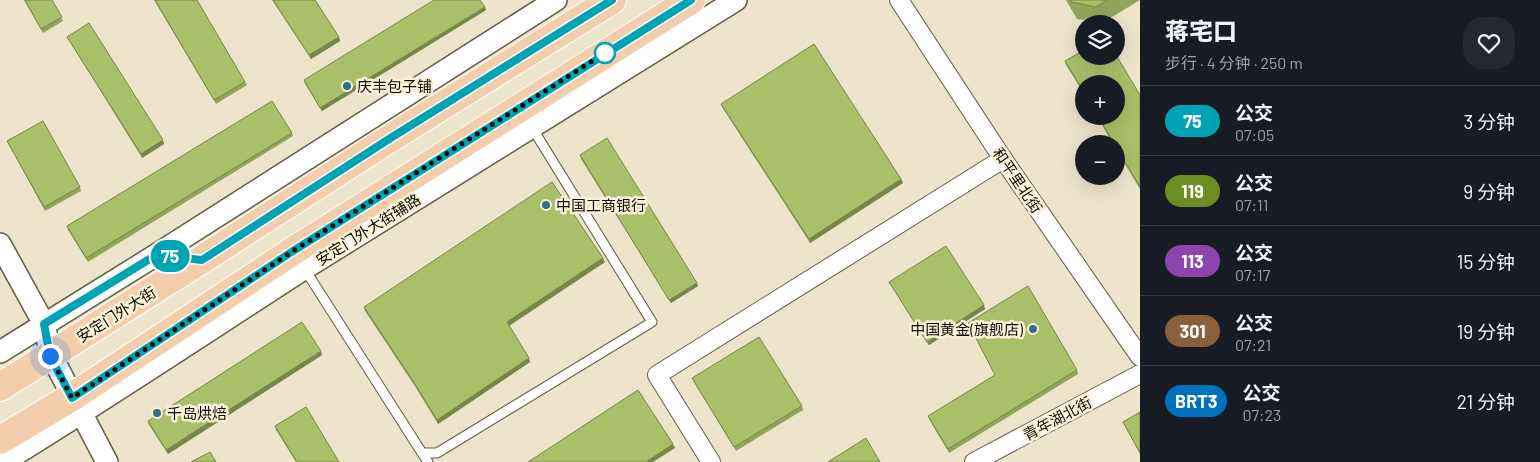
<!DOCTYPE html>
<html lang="zh">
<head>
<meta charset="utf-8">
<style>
	body { margin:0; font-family:Barlow,"Noto Sans SC",sans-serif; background:#242831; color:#f1f3f6; height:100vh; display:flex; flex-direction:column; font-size:19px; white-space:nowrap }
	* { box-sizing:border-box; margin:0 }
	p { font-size:16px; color:#9ea1a6 }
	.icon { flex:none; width:28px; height:28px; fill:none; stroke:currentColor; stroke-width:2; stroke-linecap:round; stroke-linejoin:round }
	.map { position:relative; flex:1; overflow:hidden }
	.details { display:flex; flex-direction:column; background:#171b24; width:400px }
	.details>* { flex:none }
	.badge { padding:0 10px; border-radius:16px; font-size:18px; line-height:32px }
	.tools { position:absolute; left:1075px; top:15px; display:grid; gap:10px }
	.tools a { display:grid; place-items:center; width:50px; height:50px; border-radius:50%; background:#171b24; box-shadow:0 5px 20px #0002; font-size:25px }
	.you { position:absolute; width:25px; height:25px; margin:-12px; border:4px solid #fff; border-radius:50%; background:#1a73e8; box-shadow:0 0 0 8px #1a73e833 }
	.map>.badge { position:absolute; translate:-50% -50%; box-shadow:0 0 0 2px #fff }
	.round { display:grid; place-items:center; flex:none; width:52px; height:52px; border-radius:20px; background:#242831 }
	.headline { display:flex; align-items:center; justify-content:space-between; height:85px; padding:0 25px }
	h1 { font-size:24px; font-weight:800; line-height:38px }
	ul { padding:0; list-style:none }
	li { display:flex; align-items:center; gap:15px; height:70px; padding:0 25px; border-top:1px solid #363941 }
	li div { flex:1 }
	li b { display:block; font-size:19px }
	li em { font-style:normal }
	li .badge { min-width:55px; font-weight:700; text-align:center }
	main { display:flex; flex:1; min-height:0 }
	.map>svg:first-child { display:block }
</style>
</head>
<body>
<main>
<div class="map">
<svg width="1140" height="462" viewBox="0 0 1140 462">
	<rect width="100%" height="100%" fill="#ece4cb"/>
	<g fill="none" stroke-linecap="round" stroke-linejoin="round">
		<defs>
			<g id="service">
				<polyline points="304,268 422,453 437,453 652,322 531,126"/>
				<polyline points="422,453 428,462"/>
			</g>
			<g id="minor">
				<polyline points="899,0 1003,159 1140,357"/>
				<polyline points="711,462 657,375 1003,159"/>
				<polyline points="974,462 1140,374"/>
			</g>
			<g id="tertiary">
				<polyline points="0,244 44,324 51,355 107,462"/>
				<polyline points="0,352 156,255 556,0"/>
				<path d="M3,462c103,-63 203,-130 304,-195 143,-90 286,-179 429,-267"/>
			</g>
			<g id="primary">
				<polyline points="0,387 201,260 389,139 612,0"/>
				<polyline points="0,440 72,397 293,251 691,0"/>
			</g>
		</defs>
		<!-- service casing -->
		<use href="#service" stroke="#635c46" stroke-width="11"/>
		<!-- minor casing -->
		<use href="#minor" stroke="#635c46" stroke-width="20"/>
		<!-- tertiary casing -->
		<use href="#tertiary" stroke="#635c46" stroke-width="24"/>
		<!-- primary casing -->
		<use href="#primary" stroke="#fff" stroke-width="30"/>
		<!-- service -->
		<use href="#service" stroke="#fff" stroke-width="9"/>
		<!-- minor -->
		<use href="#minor" stroke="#fff" stroke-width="18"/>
		<!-- tertiary -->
		<use href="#tertiary" stroke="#fff" stroke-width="21"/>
		<!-- primary -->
		<use href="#primary" stroke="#f2ceac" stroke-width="28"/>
	</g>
	<!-- wall -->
	<g fill="#91a45b">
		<polygon points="24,0 52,0 63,21 43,33"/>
		<polygon points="154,0 197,0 245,82 247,85 216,104"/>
		<polygon points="272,0 315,0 340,41 311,59"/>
		<polygon points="1066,0 1140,0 1102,23 1077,19"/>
		<polygon points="486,10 322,111 305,84 304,80"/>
		<polygon points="67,37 164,144 142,158 69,40"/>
		<polygon points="1065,61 1140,95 1140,189 1116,149 1116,144 1113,144 1097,116 1116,116 1084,84 1084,94 1066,65"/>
		<polygon points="721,104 901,179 903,183 810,243 722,107"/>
		<polygon points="292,133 293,136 88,262 68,230 67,226"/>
		<polygon points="7,141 80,187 81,191 45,211"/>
		<polygon points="580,155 697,283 698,286 671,303 581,159"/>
		<polygon points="605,262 509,325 530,362 438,424 416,388 365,311 364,307"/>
		<polygon points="889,282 985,309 929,345 891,285"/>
		<polygon points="968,323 1077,370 1078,374 949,453 929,419 928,416 995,375"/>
		<polygon points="322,355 168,454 149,425 148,421"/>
		<polygon points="692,378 802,406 803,410 736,451 694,382"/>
		<polygon points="1140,412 1140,454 1123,422"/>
		<polygon points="275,426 339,462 296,462 276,430"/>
	</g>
	<!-- shaded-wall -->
	<g fill="#76864a">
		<polygon points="485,7 486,10 322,111 320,108"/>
		<polygon points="339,37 340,41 311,59 309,55"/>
		<polygon points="163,140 164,144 142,158 141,154"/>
		<polygon points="901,179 903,183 810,243 809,239"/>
		<polygon points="603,258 605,262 509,326 507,322"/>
		<polygon points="697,283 698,286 671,303 669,300"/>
		<polygon points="984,305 985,309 929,345 927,342"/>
		<polygon points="321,351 322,355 168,454 166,450"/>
		<polygon points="529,358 530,362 438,424 437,420"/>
		<polygon points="673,444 675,448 653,462 646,462"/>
	</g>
	<!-- building -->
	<g fill="#a9bf6a" stroke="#76864a">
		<polygon points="25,0 52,0 62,17 41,29"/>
		<polygon points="155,0 197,0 245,82 214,100"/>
		<polygon points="273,0 315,0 339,37 309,55"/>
		<polygon points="434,0 480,0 485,7 320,108 304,80"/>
		<polygon points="1070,0 1107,0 1096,7 1072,2"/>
		<polygon points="89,23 163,140 141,154 67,37"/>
		<polygon points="814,44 901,179 809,239 721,104"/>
		<polygon points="1084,50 1084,56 1116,56 1116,55 1140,95 1140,187 1116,147 1116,144 1114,144 1098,116 1116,116 1116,84 1084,84 1084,92 1065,61"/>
		<polygon points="272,101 292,133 86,258 67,226"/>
		<polygon points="43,121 80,187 44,207 7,141"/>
		<polygon points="607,138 697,283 669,300 580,155"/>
		<polygon points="552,182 603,258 507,322 529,358 437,420 415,384 364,307"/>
		<polygon points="946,246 984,305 927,342 889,282"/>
		<polygon points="1028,286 1077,370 948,449 928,416 995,375 968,323"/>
		<polygon points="302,322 321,351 166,450 148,421"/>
		<polygon points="759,337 802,406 734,447 692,378"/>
		<polygon points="638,390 673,444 646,462 528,462"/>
		<polygon points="306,407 339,462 297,462 275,426"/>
		<polygon points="1140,412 1140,453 1123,422"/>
		<polygon points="866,438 880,462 828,462"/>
		<polygon points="210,452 216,462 191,462"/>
	</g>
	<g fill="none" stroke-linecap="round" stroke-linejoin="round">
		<defs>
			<polyline id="line" points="612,0 389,139 202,260 156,255 44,324 50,356 72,398 293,251 691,0"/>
		</defs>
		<!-- line casing -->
		<use href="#line" stroke="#fff" stroke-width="11"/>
		<!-- line -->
		<use href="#line" stroke="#00a3b4" stroke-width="8"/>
		<!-- walk -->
		<polyline stroke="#0e0c04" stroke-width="5" stroke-dasharray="0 9" points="50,356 72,398 293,251 605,53"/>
	</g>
	<!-- markers -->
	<circle fill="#fff" stroke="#00a3b4" stroke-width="2.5" cx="605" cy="53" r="10"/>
	<g fill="#376c88" stroke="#faf2d8" stroke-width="2">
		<circle cx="347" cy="86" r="5"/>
		<circle cx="546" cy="205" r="5"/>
		<circle cx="1033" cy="329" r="5"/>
		<circle cx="157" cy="413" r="5"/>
	</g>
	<g text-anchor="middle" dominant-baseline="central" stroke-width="5" stroke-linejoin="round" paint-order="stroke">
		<!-- poi labels -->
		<g font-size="15" fill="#0e0c04" stroke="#faf2d8" text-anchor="start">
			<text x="357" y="86">庆丰包子铺</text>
			<text x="556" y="205">中国工商银行</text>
			<text x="1023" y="329" text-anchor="end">中国黄金(旗舰店)</text>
			<text x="167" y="413">千岛烘焙</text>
		</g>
		<!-- street labels -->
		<g font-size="15" fill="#0e0c04" stroke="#faf2d8">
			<text transform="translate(1018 180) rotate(56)">和平里北街</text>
			<text transform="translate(368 229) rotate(-32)">安定门外大街辅路</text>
			<text transform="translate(116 314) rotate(-32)">安定门外大街</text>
			<text transform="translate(1057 418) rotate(-28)">青年湖北街</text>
		</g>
	</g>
</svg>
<div class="tools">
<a><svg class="icon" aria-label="layers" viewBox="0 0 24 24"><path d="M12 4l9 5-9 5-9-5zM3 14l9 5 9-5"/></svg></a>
<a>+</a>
<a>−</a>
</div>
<div class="you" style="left:50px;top:356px"></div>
<b class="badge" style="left:170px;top:256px;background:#00a3b4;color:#fff">75</b>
</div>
<section class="details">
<div class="headline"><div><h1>蒋宅口</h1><p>步行 · 4 分钟 · 250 m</p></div><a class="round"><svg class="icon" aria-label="heart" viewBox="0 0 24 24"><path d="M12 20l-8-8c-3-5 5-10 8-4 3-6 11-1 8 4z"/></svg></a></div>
<ul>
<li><span class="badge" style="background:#00a3b4;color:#fff">75</span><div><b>公交</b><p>07:05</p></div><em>3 分钟</em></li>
<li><span class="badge" style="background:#6b8e23;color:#fff">119</span><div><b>公交</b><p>07:11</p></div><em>9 分钟</em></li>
<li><span class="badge" style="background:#8e44ad;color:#fff">113</span><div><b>公交</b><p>07:17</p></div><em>15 分钟</em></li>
<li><span class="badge" style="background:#8b5e3c;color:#fff">301</span><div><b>公交</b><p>07:21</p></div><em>19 分钟</em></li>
<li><span class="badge" style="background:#0072bc;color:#fff">BRT3</span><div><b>公交</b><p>07:23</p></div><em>21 分钟</em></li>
</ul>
</section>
</main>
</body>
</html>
